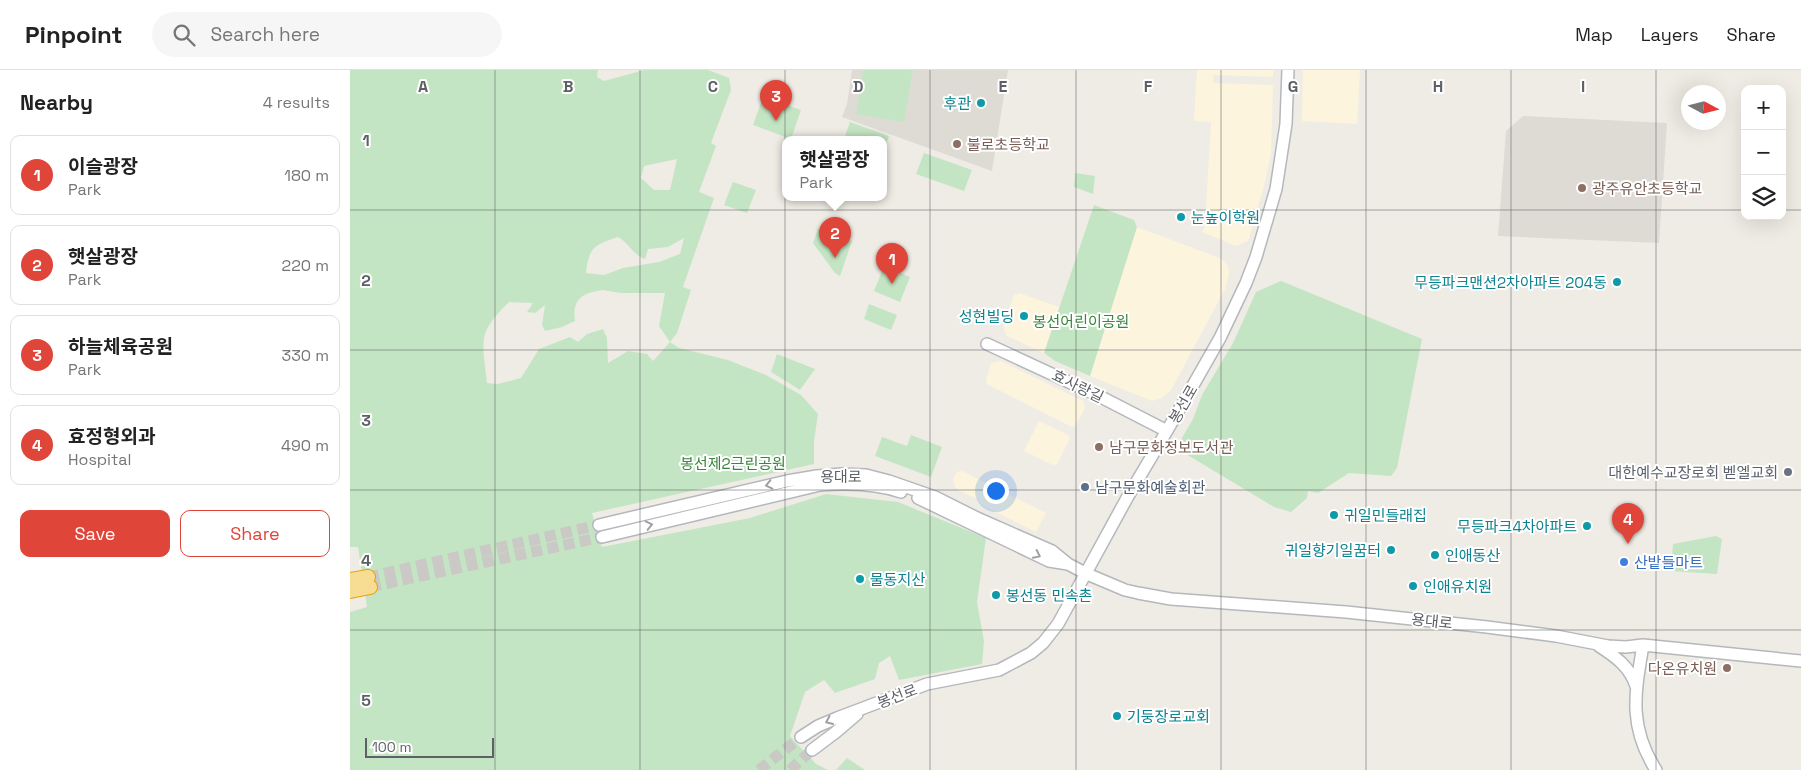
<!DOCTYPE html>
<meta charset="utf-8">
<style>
:root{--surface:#fff;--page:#f6f6f6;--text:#222;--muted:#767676;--line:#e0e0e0;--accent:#e0453a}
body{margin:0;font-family:"Space Grotesk","Noto Sans KR",sans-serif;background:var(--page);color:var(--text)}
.controls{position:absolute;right:15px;top:15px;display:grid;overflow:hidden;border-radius:10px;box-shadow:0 5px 20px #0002}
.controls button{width:45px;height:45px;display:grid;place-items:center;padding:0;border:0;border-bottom:1px solid var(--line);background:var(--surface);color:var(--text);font:25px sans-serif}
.compass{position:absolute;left:1331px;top:15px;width:45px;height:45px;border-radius:50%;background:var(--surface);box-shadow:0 5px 20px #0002;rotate:97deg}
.scale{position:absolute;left:15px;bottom:12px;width:129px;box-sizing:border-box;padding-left:5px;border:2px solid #5d6165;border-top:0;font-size:14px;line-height:18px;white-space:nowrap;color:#5d6165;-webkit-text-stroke:4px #fff;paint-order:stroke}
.you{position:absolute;left:645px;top:420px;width:18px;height:18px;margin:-12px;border:4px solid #fff;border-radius:50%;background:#1a73e8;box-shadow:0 0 0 8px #1a73e833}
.badge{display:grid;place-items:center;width:32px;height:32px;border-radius:50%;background:var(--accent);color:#fff;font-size:16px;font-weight:700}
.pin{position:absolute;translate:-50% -41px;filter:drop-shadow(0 1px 2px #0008)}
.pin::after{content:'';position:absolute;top:26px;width:18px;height:15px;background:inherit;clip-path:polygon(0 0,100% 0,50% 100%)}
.popup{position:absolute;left:432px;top:66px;width:105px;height:65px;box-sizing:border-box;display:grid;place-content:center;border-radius:10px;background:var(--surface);filter:drop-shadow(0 1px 4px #0005);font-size:16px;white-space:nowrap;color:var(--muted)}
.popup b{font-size:19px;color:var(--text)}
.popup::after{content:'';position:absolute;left:50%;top:100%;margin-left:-10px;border:10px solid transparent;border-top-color:var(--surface)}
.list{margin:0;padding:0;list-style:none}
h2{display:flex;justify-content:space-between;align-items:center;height:65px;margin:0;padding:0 20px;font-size:21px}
h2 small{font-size:16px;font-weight:400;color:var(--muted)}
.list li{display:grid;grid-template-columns:32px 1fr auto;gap:15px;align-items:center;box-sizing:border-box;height:80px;margin:0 10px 10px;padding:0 10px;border:1px solid var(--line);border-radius:10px}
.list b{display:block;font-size:19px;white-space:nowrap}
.list p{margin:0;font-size:16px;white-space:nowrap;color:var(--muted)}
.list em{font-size:16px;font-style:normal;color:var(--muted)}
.actions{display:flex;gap:10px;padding:15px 20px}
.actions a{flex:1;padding:11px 0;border:1px solid var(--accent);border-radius:10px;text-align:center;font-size:18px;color:var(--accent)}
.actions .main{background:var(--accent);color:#fff}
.icon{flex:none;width:28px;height:28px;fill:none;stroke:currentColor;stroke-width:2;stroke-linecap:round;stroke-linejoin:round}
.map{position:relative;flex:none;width:1451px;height:700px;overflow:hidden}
header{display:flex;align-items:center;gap:30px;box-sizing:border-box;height:70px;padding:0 25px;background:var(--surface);border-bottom:1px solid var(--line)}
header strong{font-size:24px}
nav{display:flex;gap:28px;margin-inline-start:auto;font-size:18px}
.search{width:350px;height:45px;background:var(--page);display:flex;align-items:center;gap:12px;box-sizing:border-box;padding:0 18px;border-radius:28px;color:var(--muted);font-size:19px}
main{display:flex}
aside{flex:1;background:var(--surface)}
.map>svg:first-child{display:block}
.commercial{fill:#fcf4dd}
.education{fill:#dedbd4}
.green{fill:#c4e5c3;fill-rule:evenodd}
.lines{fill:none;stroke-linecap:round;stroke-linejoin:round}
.secondary-tunnel{stroke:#cac9c5;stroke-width:11;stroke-dasharray:11 5.5;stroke-linecap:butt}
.secondary-casing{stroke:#b4b8bc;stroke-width:14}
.highway-casing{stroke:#e8a00c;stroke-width:16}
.secondary{stroke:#fff;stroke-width:11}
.highway{stroke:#f7dd94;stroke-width:14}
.oneway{stroke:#9ea0a3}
.grid{fill:none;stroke:#5d6165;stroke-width:1;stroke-opacity:0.55}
.culture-dot{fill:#0f9aa8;stroke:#fff;stroke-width:2}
.education-dot{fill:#8d6e63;stroke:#fff;stroke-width:2}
.worship-dot{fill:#6b7280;stroke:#fff;stroke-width:2}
.service-dot{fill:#5c6f8a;stroke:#fff;stroke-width:2}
.shop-dot{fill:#3f7fe0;stroke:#fff;stroke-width:2}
.labels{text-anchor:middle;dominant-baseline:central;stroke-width:4;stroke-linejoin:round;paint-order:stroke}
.culture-label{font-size:15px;fill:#0d838f;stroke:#fff;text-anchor:start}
.education-label{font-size:15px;fill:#785e54;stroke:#fff;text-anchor:start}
.park-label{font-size:15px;fill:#3b863d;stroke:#fff}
.street-label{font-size:15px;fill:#5d6165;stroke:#fff}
.worship-label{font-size:15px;fill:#5b616d;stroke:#fff;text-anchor:end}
.service-label{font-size:15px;fill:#4e5e75;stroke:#fff;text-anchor:start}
.shop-label{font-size:15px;fill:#366cbe;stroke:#fff;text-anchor:start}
.grid-label{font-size:16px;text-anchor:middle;font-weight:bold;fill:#5d6165;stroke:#fff;stroke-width:4;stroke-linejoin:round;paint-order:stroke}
</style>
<header>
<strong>Pinpoint</strong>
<div class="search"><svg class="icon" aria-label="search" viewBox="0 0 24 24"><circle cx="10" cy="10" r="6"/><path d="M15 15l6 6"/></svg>Search here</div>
<nav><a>Map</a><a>Layers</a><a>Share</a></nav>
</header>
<main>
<aside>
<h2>Nearby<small>4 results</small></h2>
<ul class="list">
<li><span class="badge">1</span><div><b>이슬광장</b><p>Park</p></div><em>180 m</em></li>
<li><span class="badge">2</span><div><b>햇살광장</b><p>Park</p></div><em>220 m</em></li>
<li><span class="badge">3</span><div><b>하늘체육공원</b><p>Park</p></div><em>330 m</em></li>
<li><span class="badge">4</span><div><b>효정형외과</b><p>Hospital</p></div><em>490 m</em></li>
</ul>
<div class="actions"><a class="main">Save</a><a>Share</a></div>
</aside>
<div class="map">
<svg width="1451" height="700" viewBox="0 0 1451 700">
<rect width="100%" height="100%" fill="#efece5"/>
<!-- commercial -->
<path class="commercial" d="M847 0H923V7L863 5V13L923 15 921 83 914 116 898 171 886 176 852 162 855 156 861 52 844 51Z
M953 0H1010L1007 54 952 51Z
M787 157 872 189 878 197 879 203 875 219 821 320 812 328 802 331 740 306Z
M669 223 709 237 694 283 657 266 653 256 664 225Z
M651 291 733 331 735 338 725 356 722 357 637 314 636 311 641 293Z
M689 351 718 365 720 369 707 394 703 395 674 381Z
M612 401 696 443 686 462 632 435 627 429 608 420 604 415 603 409 607 402Z"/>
<!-- education -->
<path class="education" d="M502 0H658L642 101 492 47 497 34Z
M1173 46 1317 53 1309 173 1148 166 1156 61Z"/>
<!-- green -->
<path class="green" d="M0 0H248L247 7 254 11 294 0H358L379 8 381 20 361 73 366 76 349 122 364 128 333 217 341 220 327 263 320 272 329 278 378 290 416 305 451 325 468 344 464 371V394L242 443 252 477 400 448 476 424 548 432 636 468 627 532 634 571 632 594 549 610 540 586 529 593 525 609 485 623 474 610 455 622 440 666 466 694 478 700H0V542L17 537 8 477H0ZM327 89 320 120H304L291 108 294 96ZM268 167C279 173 283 185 295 189L298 179 318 177 334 168 330 184 309 192 273 198 254 205 236 203C239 177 244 175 268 167ZM253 220 271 223H315L309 256 320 272 303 291 297 284 278 281 258 293 257 268 253 259 237 264 228 272 220 267 189 279 171 308 148 314 137 313C136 299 131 278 135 264 139 252 150 241 159 232L183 233 177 242 185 243 195 235 192 255 195 261 212 257 225 251C222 228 233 223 253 220Z
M513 0H563L554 52 506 44Z
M413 27 451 40 441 69 403 55Z
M500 52 539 66 534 79V69H494Z
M574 83 622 100 614 121 566 104Z
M725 103 745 106 743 124 724 117Z
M383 112 406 120 397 143 374 135Z
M744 135 784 150 787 157 740 306 705 291 694 283Z
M468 159 502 171 490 206 485 203 463 173Z
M534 196 560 207 550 232 524 221Z
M931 211 1072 269 1047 398 1041 406 999 403 968 423 958 421 957 428 941 442 924 437 826 378 843 349 852 325 883 273 906 222Z
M519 234 547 245 541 260 514 249Z
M427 284 465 299 450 320 421 302Z
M561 365 592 377 581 407 525 386 532 367 557 376Z
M1366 466 1372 469 1367 504 1321 501 1323 474Z
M497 688 515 700H486Z"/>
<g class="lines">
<!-- secondary-tunnel -->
<path class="secondary-tunnel" d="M18 507 249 455
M20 517 252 467
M409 700 451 667
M440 700 462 680"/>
<!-- secondary casing -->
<g class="secondary-casing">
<path id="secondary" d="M637 274 749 326 817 361
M568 428 699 491 718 494
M249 455 437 411 467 406 491 404 516 405 539 411 585 427 627 448 702 481 718 494 737 504 775 520 788 523 821 529 996 542 1137 557 1206 566 1258 576 1276 577 1293 575 1451 591
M252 467 470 415C497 413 525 413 551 422
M1293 575C1285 623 1278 656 1306 700
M1249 576C1266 587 1280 597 1286 616
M451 667 468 656 487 648 577 614 649 600 681 583 693 573 708 554 777 428 825 347 870 268 896 213 906 187 926 119 936 54 938 0
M462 680 486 662 507 644"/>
</g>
<!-- highway casing -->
<g class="highway-casing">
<path id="highway" d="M0 510 18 507
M0 521 20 517"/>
</g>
<!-- secondary -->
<use href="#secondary" class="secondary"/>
<!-- highway -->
<use href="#highway" class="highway"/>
</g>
<!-- one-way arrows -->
<defs><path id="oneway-chevron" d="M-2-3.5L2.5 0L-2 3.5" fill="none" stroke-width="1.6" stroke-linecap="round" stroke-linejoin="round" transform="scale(1.25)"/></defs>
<g class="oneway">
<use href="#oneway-chevron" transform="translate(419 415) rotate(167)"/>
<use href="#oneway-chevron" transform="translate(299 455) rotate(-13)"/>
<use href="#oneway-chevron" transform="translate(687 485) rotate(26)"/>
<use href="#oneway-chevron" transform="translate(479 651) rotate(156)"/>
</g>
<!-- grid -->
<path class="grid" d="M145 0V700M290 0V700M435 0V700M580 0V700M726 0V700M871 0V700M1016 0V700M1161 0V700M1306 0V700M0 140H1395M1432 140H1451M0 280H1451M0 420H1451M0 560H1451"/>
<!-- markers -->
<g class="culture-dot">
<circle cx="631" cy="33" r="5"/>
<circle cx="831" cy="147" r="5"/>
<circle cx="1267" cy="212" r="5"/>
<circle cx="674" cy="246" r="5"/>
<circle cx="984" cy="445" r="5"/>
<circle cx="1237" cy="456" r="5"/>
<circle cx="1041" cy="480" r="5"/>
<circle cx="1085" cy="485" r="5"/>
<circle cx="510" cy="509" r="5"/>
<circle cx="1063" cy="516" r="5"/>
<circle cx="646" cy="525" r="5"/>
<circle cx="767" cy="646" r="5"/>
</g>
<g class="education-dot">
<circle cx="607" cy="74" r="5"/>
<circle cx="1232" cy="118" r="5"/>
<circle cx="749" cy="377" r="5"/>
<circle cx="1377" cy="598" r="5"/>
</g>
<circle class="worship-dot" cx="1438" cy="402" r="5"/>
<circle class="service-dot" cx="735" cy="417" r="5"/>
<circle class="shop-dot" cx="1274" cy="492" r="5"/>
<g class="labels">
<!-- culture labels -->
<g class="culture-label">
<text x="621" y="33" text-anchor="end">후관</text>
<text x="841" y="147">눈높이학원</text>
<text x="1257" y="212" text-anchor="end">무등파크맨션2차아파트 204동</text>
<text x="664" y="246" text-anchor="end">성현빌딩</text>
<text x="994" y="445">귀일민들래집</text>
<text x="1227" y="456" text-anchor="end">무등파크4차아파트</text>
<text x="1031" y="480" text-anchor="end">귀일향기일꿈터</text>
<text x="1095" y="485">인애동산</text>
<text x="520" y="509">물동지산</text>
<text x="1073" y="516">인애유치원</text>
<text x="656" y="525">봉선동 민속촌</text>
<text x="777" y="646">기둥장로교회</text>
</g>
<!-- education labels -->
<g class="education-label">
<text x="617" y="74">불로초등학교</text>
<text x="1242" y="118">광주유안초등학교</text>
<text x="759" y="377">남구문화정보도서관</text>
<text x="1367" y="598" text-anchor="end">다온유치원</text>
</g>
<!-- park labels -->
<g class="park-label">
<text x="731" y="251">봉선어린이공원</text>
<text x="383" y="393">봉선제2근린공원</text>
</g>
<!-- street labels -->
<g class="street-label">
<text transform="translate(728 316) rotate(26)">효사랑길</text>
<text transform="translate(833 334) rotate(-60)">봉선로</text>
<text x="491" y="406">용대로</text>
<text transform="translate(1082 551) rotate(6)">용대로</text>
<text transform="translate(547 626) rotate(-21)">봉선로</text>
</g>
<!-- worship labels -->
<g class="worship-label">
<text x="1428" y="402">대한예수교장로회 벧엘교회</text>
</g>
<!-- service labels -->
<g class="service-label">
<text x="745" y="417">남구문화예술회관</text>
</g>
<!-- shop labels -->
<g class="shop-label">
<text x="1284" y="492">산밭들마트</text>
</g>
</g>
<g class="grid-label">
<text x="73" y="22">A</text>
<text x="218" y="22">B</text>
<text x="363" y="22">C</text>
<text x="508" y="22">D</text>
<text x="653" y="22">E</text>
<text x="798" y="22">F</text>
<text x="943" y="22">G</text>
<text x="1088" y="22">H</text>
<text x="1233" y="22">I</text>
<text x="16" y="76">1</text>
<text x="16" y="216">2</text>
<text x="16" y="356">3</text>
<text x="16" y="496">4</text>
<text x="16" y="636">5</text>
</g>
</svg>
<div class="controls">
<button>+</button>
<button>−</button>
<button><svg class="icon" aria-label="layers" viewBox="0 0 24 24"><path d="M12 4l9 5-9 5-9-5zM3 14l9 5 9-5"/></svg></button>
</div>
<svg class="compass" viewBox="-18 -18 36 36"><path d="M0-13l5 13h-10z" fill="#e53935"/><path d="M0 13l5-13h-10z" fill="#767676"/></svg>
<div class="scale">100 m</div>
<div class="you"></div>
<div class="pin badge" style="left:542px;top:214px">1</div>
<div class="pin badge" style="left:485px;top:188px">2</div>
<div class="popup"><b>햇살광장</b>Park</div>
<div class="pin badge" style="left:426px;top:51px">3</div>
<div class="pin badge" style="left:1278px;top:474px">4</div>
</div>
</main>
